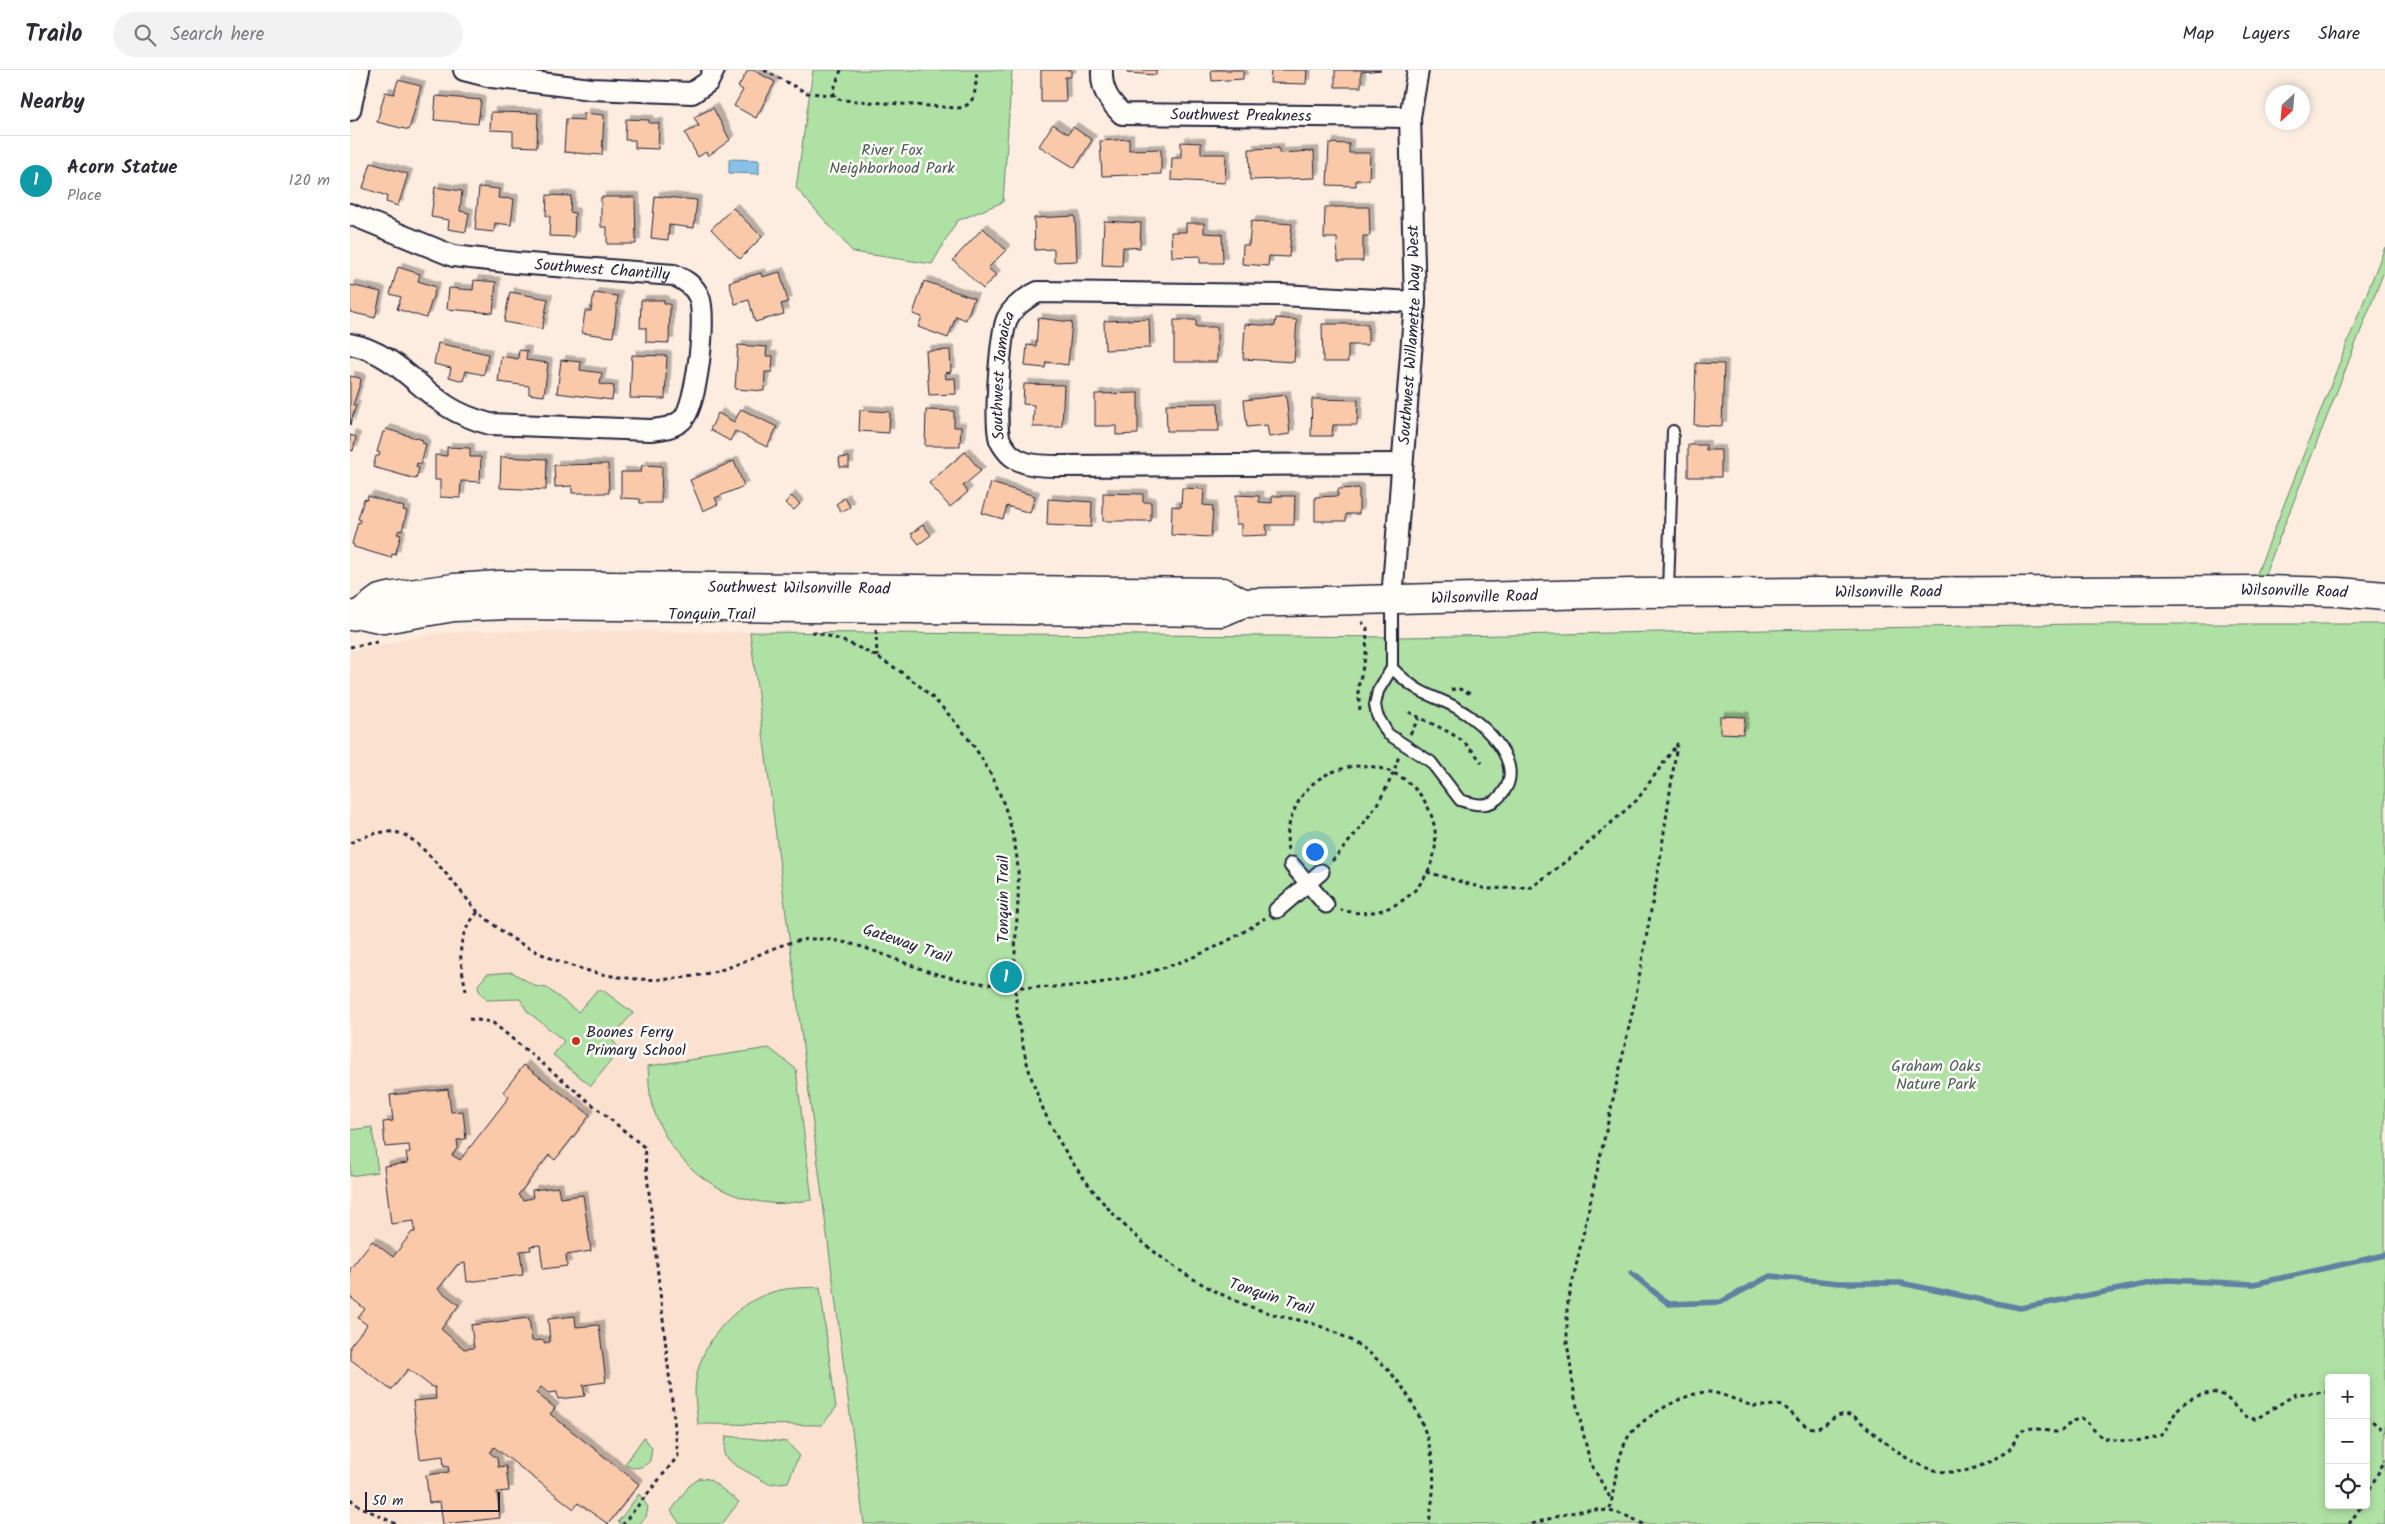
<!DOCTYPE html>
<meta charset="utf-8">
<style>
:root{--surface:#fff;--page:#f2f2f3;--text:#2b2b33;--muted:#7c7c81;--line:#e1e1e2;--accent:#db2777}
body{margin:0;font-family:Kalam,sans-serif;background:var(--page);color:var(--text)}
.controls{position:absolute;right:15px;bottom:15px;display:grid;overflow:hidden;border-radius:5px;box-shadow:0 2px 8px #0003}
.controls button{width:45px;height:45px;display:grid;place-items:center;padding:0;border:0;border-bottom:1px solid var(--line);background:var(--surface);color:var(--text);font:25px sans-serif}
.compass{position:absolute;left:1915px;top:15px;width:45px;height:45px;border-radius:50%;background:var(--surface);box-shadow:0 2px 8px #0003;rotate:206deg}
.scale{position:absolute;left:15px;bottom:12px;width:135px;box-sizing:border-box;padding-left:5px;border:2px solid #22223b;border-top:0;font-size:14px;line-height:18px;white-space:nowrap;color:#22223b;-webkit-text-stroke:4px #fdfcf7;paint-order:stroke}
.you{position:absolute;left:964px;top:781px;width:18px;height:18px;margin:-12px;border:4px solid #fff;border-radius:50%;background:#1a73e8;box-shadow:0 0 0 8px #1a73e833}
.badge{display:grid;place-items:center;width:32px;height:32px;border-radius:50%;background:var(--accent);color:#fff;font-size:16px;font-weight:700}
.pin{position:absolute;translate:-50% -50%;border:2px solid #fff;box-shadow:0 1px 5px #0006}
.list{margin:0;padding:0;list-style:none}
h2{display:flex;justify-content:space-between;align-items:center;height:65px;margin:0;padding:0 20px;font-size:21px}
h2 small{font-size:16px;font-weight:400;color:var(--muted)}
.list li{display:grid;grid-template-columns:32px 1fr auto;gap:15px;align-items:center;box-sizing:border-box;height:90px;padding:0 20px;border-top:1px solid var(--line)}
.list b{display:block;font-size:19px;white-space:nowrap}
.list p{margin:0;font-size:16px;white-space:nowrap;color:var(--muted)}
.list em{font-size:16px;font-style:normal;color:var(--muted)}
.icon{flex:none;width:28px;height:28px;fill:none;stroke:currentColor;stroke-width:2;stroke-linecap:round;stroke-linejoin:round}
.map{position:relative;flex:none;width:2035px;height:1454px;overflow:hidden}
header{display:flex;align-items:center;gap:30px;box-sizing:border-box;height:70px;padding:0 25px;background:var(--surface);border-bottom:1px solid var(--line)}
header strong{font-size:24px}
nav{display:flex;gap:28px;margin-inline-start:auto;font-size:18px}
.search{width:350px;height:45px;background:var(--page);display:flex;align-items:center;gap:12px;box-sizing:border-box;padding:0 18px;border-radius:28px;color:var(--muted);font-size:19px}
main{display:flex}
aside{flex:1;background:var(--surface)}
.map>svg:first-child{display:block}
.built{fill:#fbe2d0}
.green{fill:#aee1a3;stroke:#68826f;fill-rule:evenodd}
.water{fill:#89c1e7;stroke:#6081a2}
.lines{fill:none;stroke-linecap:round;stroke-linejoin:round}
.stream{stroke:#6081a2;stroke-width:5.5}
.building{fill:#f9c9a9;stroke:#22223b;filter:url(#shadow)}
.service-casing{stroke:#22223b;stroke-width:14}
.pedestrian-casing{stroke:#22223b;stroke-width:19}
.minor-casing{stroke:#22223b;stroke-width:24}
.secondary-casing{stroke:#22223b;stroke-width:31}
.path{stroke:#22223b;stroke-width:3;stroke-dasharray:4 4;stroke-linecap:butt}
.service{stroke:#fdfcf7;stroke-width:10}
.pedestrian{stroke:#fdfcf7;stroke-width:15}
.minor{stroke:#fdfcf7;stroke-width:20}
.secondary{stroke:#fdfcf7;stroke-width:28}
.poi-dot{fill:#c8321e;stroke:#fdfcf7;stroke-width:2}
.labels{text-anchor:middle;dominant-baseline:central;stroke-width:5;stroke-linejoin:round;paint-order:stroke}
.street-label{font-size:16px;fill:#22223b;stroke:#fdfcf7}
.park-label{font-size:16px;fill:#4c5b5a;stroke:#fdfcf7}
.poi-label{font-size:16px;fill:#22223b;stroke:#fdfcf7;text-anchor:start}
</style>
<header>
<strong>Trailo</strong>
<div class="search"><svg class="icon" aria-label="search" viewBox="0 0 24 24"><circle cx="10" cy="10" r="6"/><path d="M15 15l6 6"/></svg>Search here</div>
<nav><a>Map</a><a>Layers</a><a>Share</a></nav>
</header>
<main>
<aside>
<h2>Nearby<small></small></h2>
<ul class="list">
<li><span class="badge" style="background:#0f9aa8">1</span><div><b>Acorn Statue</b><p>Place</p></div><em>120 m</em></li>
</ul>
</aside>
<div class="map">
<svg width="2035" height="1454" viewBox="0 0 2035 1454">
<defs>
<filter id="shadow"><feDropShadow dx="4.5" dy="-4.5" stdDeviation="0" flood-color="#0004"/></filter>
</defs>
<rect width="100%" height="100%" fill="#fcede0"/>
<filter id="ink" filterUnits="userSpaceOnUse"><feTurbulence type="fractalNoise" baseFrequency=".02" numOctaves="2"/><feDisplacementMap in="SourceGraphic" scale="10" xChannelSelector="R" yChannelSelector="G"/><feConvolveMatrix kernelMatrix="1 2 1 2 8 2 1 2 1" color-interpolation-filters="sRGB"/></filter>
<g filter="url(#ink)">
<!-- built -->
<path class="built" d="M122 561 400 562 514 1454H0V581L83 564Z"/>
<!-- green -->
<path class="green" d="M463 0H662L653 132 607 151 582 194 503 182 446 118Z
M2035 177V199L1914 507 1906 506Z
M1728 554H2035V1454H514L400 562 1053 567ZM1979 1308H2016V1435H1979Z
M162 902 185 916 197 918 228 942 247 920 254 921 283 943 261 968 267 976V983L241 1016 203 985 214 971 177 941 170 929 137 930 129 921 128 915 137 904Z
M419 978 446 999 462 1130C449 1131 433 1135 420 1133 365 1128 320 1091 303 1038 299 1026 299 1010 298 996Z
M22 1057 28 1102 0 1106V1060Z
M470 1217 486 1338 472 1355 348 1354C347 1343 345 1331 345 1320 346 1273 390 1225 436 1219 447 1217 459 1218 470 1217Z
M376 1366 437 1372 449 1385 438 1412 419 1414 385 1395 374 1385Z
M294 1367 302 1378 300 1391C293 1398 283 1401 275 1394Z
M350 1408 359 1409 389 1432 372 1454H330L321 1441 339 1416Z
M289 1424 298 1437 296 1447 289 1454H272L268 1452Z"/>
<!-- water -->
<path class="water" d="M379 89 409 90V104L379 103Z"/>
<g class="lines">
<!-- stream -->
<path class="stream" d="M1281 1203 1319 1234 1371 1232 1420 1206 1489 1213H1551L1670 1238 1817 1210 1904 1214 2035 1185"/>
</g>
<!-- building -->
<path class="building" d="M398 0H403L425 12 406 48 384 36 393 20 388 17Z
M691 0H721V7H715L716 32H691Z
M777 0H806V5L777 3Z
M861 0H893V9L862 11Z
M921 0H957L956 14 920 13Z
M985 0H1031L1011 2V17H985Z
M48 10 71 16 59 60 27 52 35 22 44 24Z
M86 26 131 30 128 54 84 50Z
M363 38 380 70 358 86 356 82 348 87 335 63 349 56 344 47Z
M141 42 188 43 187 77 163 76V61L140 60Z
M234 43 254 45 252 85 214 82 216 49 234 50Z
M276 49 299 50V53H309L308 79 285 78V70H275Z
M703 54 718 64 723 57 742 70 725 98 689 76Z
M779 69V80L811 79V104L752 106 750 71Z
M831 72 851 73V84H876L875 113 821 110 822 88H831Z
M979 73 999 74V83H1020L1019 110H1006V116L977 115Z
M929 78V83L964 81 965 108 900 110 899 79Z
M21 93 58 104 48 136 36 132 37 126 13 118Z
M85 117 112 121 110 141 119 143 116 162 98 159 99 150 81 147Z
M129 117 149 119 148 128 164 129 161 155 145 153 144 162 125 160Z
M197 125 221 126 220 142 225 143 224 167 199 166 200 146H196Z
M305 126 347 130 344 158 319 155 318 170 301 168Z
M251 127H285L286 174H257V157H251Z
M975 137H1019L1020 166H1013V191H988L987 168H974Z
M383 138 412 167 390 189 361 159Z
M725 146 727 191 704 192V179L685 180 684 148Z
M754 151 791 153 790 178 773 177 772 196 752 195Z
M901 151 942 154 939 187 919 186 918 196 892 194 893 175H899Z
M836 153H854V163L872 164 873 193H850V186L822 187 821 162H836Z
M633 158 656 180 638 198 646 205 633 219 603 190Z
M48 197 70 204 68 211 86 217 76 248 47 239 51 227 40 224Z
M430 202 438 232 431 234 434 244 405 252 399 230 385 234 379 212 411 203 412 207Z
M124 210 146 212 143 243 97 239 99 218 123 220Z
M574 211 624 228 616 250 606 246 598 268 568 257 572 247 563 244Z
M0 215 31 222 25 248 0 242Z
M160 222 198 229 192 259 154 252Z
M244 223 268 226 263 267 232 263 235 241H241Z
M291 230H314V234H320L319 273 296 272V258H290Z
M688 248 722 252 718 295 696 292 695 298 675 296 677 275 686 276Z
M926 248 947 250 944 292 893 289 895 254 925 256Z
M799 249 800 278 755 280 754 251Z
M824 250H846V257H867V292H824Z
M972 254H1018V275H998V292H973Z
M88 273 138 284 134 305 116 301 113 311 99 307 101 298 84 294Z
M388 275 417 277 416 286H423L422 302H415L414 321 385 319Z
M169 280 177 281 176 290 198 293 194 326 179 324V316L148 312 151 286 168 289Z
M600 280 601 302 595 303 596 309 605 308 606 324 579 325 576 281Z
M282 285 317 286 315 329 280 328Z
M211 290 231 292 230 300 252 303 250 314 264 316 262 330 207 323Z
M1346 293 1374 294 1372 356 1344 355Z
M0 306 10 308 11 311 3 335H6L0 355Z
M674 314 714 315 712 357H683L684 335 673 334Z
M788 323V364L766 365V356H745V324Z
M936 325 940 364 919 367 917 355 897 357 894 330Z
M962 329 1008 330 1007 355H983L982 366H961Z
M868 333 869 361H817L816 334Z
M391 339 427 357 417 377 385 361 380 371 360 360 368 343 384 352Z
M510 340 540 342 539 363 509 361Z
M576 340 604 341V357H611L610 376H575Z
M36 359 73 370 72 373 76 374 71 394 67 393 66 397 69 398 66 409 23 397 26 386H29L30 383 27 382 33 362H35Z
M0 365 6 367 3 381 0 380Z
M1338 375H1356V380H1371V407H1338Z
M97 377 120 378V387H131L130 412 111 411 110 428 90 427V410H85V385L97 386Z
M615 382 631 401 613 416 618 422 600 437 579 413Z
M151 387 197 389 196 420 150 418Z
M499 387V397H490L489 388Z
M384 391 394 416 365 428 368 434 353 441 340 410Z
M258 394 259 423H222V416L205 417 204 395Z
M292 395 312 396 311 433H290V429L271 428V402H291Z
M641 413 685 426 680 443 657 436 653 449 632 443Z
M832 418 854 419 853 435 863 436 861 467 821 465 822 436 831 437Z
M1009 418V444H996V451H965V427L988 426V419Z
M753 423 793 424V432H801V451H753Z
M886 425 909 426V432L922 433V426H945L944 455H916L917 465 891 466V454H886Z
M18 426 54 437 53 440 57 441 52 461 49 460 47 464 51 465 45 485 42 484 41 488 4 477V475L2 474 8 452 10 453 11 450 8 449 14 429 17 430Z
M441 426 450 434 444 440 435 433Z
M495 428 500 437 491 442 486 434Z
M698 429 742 432 741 457 697 455Z
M573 455 581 465 569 474 561 464Z
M1370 646 1395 647 1393 664 1370 663Z
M174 995 240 1045 205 1090 199 1085 168 1125 173 1130 183 1128 182 1120 208 1117 210 1128 233 1125 241 1181 216 1185 217 1196 193 1199 190 1175 180 1176 181 1180 170 1181 173 1205 117 1212 115 1193 107 1195 88 1219 109 1235 91 1259 114 1279 124 1278 121 1255 179 1248 182 1271 194 1270V1273L200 1272 198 1249 225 1246 226 1257 249 1255 256 1312 233 1315 235 1326 208 1329 207 1322 198 1323 191 1317 186 1323 205 1338 200 1344 289 1414 258 1454 228 1433 224 1439 144 1377 140 1383 147 1388 148 1397 156 1396 159 1421 147 1422 150 1448 93 1454 90 1432 79 1433 76 1405 99 1402 98 1396 94 1397 93 1386 70 1389 63 1331 86 1329 85 1317H82L58 1299 41 1320 0 1289V1276L17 1255 8 1248 15 1239 0 1227V1199L22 1171 43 1187 62 1162H65L64 1151 41 1154 34 1096 58 1093 56 1083 60 1082 59 1075 35 1077 33 1052 43 1051 40 1025 98 1019 101 1042 113 1041 116 1069 107 1070 108 1077 102 1085 110 1090 159 1027 153 1022Z"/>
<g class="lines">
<!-- service casing -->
<g class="service-casing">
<path id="service" d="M1318 522 1323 361
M1042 530V598L1028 621 1025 635 1027 645 1038 664 1081 692 1110 730C1122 734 1136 738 1147 729 1183 698 1134 653 1107 638 1095 631 1081 627 1069 620 1059 614 1050 606 1042 598"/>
</g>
<!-- pedestrian casing -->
<g class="pedestrian-casing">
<path id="pedestrian" d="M942 795 976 835
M927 840 971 802"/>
</g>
<!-- minor casing -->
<g class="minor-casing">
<g id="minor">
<path d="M114 0 142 7 241 19 342 23 358 12 364 0"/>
<path id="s1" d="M752 0C751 20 759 31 772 44L1060 47"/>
<path d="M0 40 9 0"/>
<path id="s2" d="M0 144 103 186 166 193 324 205C334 210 344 215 349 227 357 245 347 337 332 350 323 358 311 359 300 360L140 354C125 350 111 345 97 336 64 314 42 282 0 274"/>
<path id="s3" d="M1051 394 709 396C693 396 675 396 662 386 658 383 652 375 650 370 644 354 650 266 657 249 663 236 676 228 688 222L931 225 1065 232"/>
<path id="s4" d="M1042 529 1065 232 1060 47 1068 0"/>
</g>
</g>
<!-- secondary casing -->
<g class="secondary-casing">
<g id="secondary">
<path id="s5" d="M10 544 30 529 44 526 104 518 150 515 873 522 893 533"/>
<path id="s6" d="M0 546 10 544 34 549 104 537 160 535 872 542 893 533 1281 523 1915 520 1989 522 2035 526"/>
</g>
</g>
<!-- path -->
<path class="path" d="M414 0 457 23 483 25
M491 0 483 22 486 28 492 30 608 38C628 36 625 15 627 0
M526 560 527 587
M462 562C505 570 555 600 586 631 627 673 654 717 665 776 672 811 666 848 665 884 662 950 678 1021 714 1079 751 1139 801 1188 865 1221 884 1231 905 1239 926 1245 941 1249 958 1251 972 1257 1031 1278 1071 1328 1082 1388 1086 1410 1082 1432 1079 1454
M0 577 27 572
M1101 620 1107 618 1121 624
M1010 640 1008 618 1016 584 1017 558 1012 552
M1059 642C1089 659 1111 662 1132 693
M1060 664 1069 648
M0 773C15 766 32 759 49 763 70 767 111 823 128 842
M938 780C935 761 941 745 950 729 958 716 970 706 985 701 1060 674 1119 763 1064 821 1044 841 1017 847 991 840
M982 791C1009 761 1039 725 1049 685
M1077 802 1136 819 1182 817 1227 783 1287 730 1327 674 1310 790 1285 930 1217 1237V1272L1225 1328 1240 1392 1262 1431
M116 921C110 888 104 869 128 842 141 852 154 864 168 872 232 908 305 921 377 898 406 888 435 868 467 869 514 870 554 897 599 907 706 932 824 911 915 848
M119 949 142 952 294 1077 328 1386 273 1454
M2016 1346 2035 1362
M2016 1426 2035 1390
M0 1429 9 1436 46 1454
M1260 1439C1265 1416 1266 1391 1277 1369 1287 1350 1335 1322 1357 1322 1370 1322 1387 1331 1400 1335 1411 1339 1423 1332 1434 1337 1442 1342 1448 1352 1457 1356 1477 1366 1481 1336 1505 1347 1549 1384 1586 1424 1646 1388 1650 1385 1656 1383 1659 1380 1664 1374 1668 1361 1676 1359 1686 1356 1699 1363 1710 1362L1723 1351 1731 1348C1740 1353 1746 1365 1755 1368 1767 1372 1801 1372 1812 1365 1817 1361 1819 1354 1822 1349 1830 1332 1843 1325 1862 1323 1880 1320 1887 1349 1906 1349L1946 1324 1979 1322
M1182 1454C1226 1441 1250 1430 1293 1454
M1999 1454 2012 1435"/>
<!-- service -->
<use href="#service" class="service"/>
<!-- pedestrian -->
<use href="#pedestrian" class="pedestrian"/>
<!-- minor -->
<use href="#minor" class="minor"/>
<!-- secondary -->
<use href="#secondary" class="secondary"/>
</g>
</g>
<!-- markers -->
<circle class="poi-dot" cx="226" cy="971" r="5"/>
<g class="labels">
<!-- street labels -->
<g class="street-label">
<text stroke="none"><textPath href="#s1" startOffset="169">Southwest Preakness</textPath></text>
<text stroke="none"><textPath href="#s2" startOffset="261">Southwest Chantilly</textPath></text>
<text stroke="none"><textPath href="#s4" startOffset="265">Southwest Willamette Way West</textPath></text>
<text stroke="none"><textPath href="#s3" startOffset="476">Southwest Jamaica</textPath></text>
<text stroke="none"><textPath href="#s5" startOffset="445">Southwest Wilsonville Road</textPath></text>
<text stroke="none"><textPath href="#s6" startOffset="1948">Wilsonville Road</textPath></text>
<text stroke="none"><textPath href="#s6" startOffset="1542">Wilsonville Road</textPath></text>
<text stroke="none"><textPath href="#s6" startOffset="1138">Wilsonville Road</textPath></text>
<text x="362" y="544">Tonquin Trail</text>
<text transform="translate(653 829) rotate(-90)">Tonquin Trail</text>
<text transform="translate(557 874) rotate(19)">Gateway Trail</text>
<text transform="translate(921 1227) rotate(18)">Tonquin Trail</text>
</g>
<!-- park labels -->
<g class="park-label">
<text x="542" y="80">River Fox<tspan x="542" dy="18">Neighborhood Park</tspan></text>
<text x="1586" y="996">Graham Oaks<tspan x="1586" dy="18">Nature Park</tspan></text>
</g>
<!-- poi labels -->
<g class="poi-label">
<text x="236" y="962">Boones Ferry<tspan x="236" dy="18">Primary School</tspan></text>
</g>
</g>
</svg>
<div class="controls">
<button>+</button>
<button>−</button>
<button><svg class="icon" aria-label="locate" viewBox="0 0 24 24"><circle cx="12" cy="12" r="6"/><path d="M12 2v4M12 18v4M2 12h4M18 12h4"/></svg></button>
</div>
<svg class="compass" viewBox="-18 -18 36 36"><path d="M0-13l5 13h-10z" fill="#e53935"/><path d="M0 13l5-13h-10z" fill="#7c7c81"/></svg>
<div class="scale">50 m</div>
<div class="you"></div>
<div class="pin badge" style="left:656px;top:907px;background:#0f9aa8">1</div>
</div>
</main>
